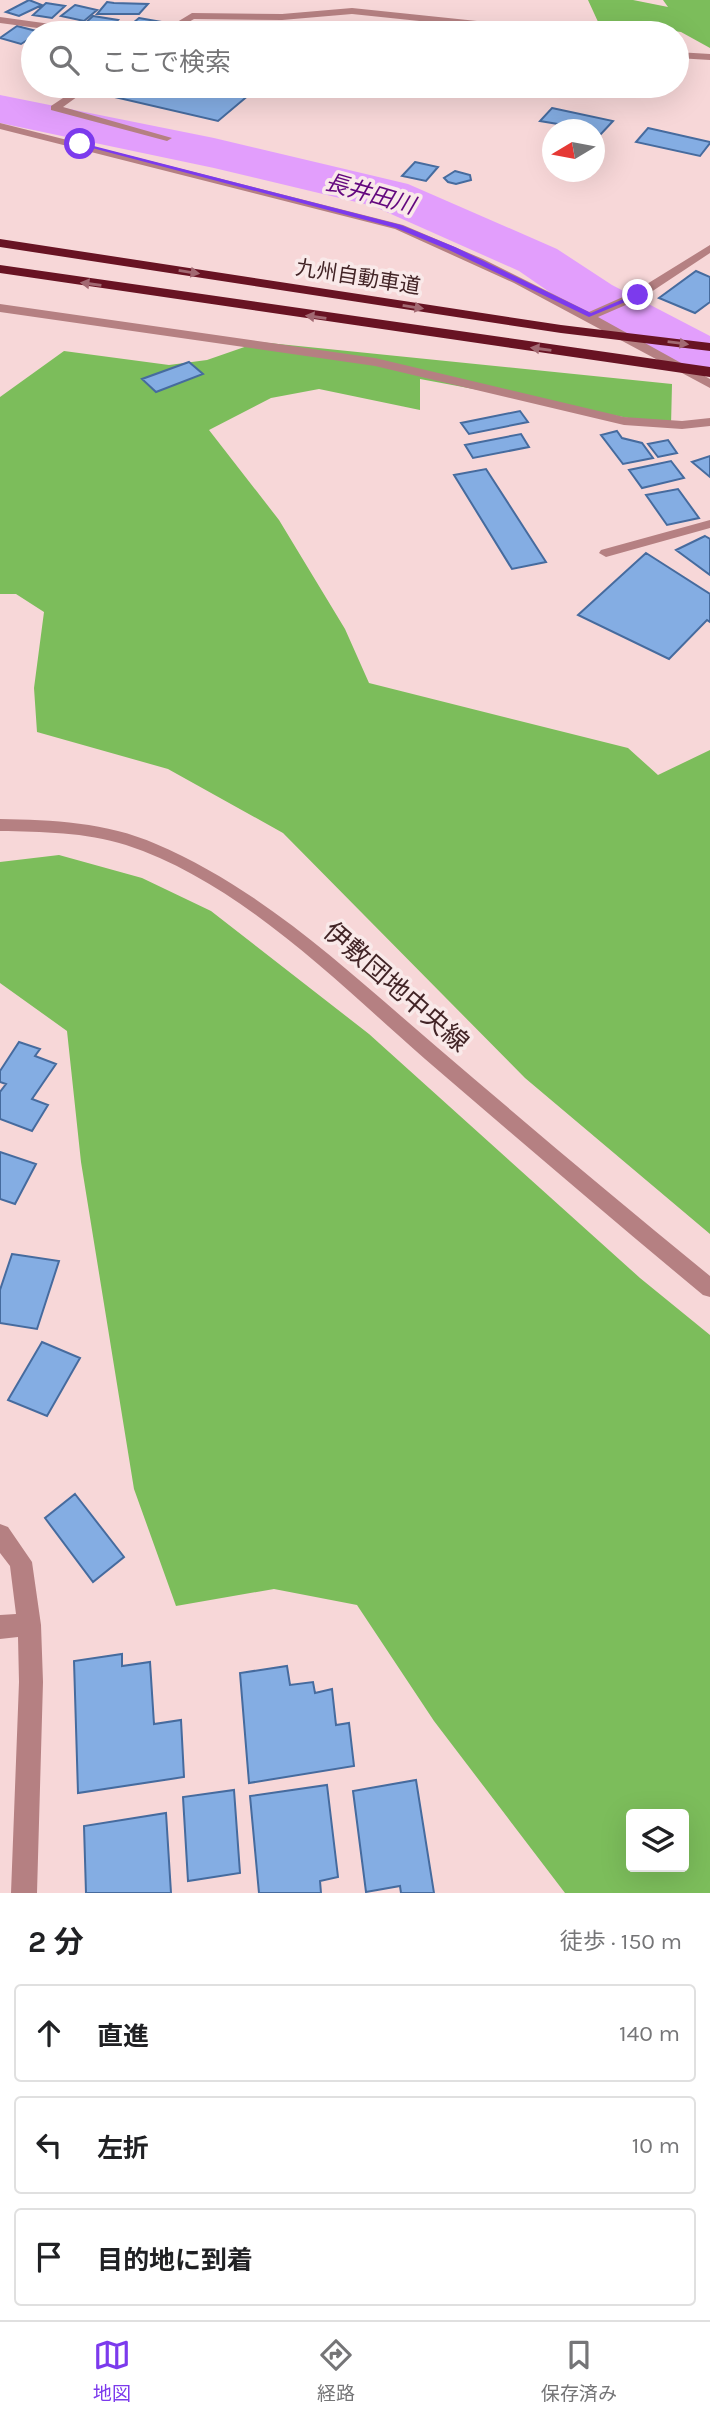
<!DOCTYPE html>
<html lang="ja">
<meta charset="utf-8">
<style>
:root{--surface:#fff;--page:#f2f2f2;--text:#202124;--muted:#757577;--line:#e0e0e0;--accent:#7c3aed}
body{margin:0;font-family:Karla,"Noto Sans JP",sans-serif;background:var(--page);color:var(--text)}
.controls{position:absolute;right:21px;bottom:21px;display:grid;overflow:hidden;border-radius:7px;box-shadow:0 7px 28px #0002}
.controls button{width:63px;height:63px;display:grid;place-items:center;padding:0;border:0;border-bottom:2px solid var(--line);background:var(--surface);color:var(--text);font:35px sans-serif}
.compass{position:absolute;left:542px;top:119px;width:63px;height:63px;border-radius:50%;background:var(--surface);box-shadow:0 7px 28px #0002;rotate:260deg}
.stop{position:absolute;width:21px;height:21px;margin:-16px;border:5px solid #7c3aed;border-radius:50%;background:#fff}
.stop.end{background:#7c3aed;border-color:#fff;box-shadow:0 2px 7px #0008}
.list{margin:0;padding:0;list-style:none}
h2{display:flex;justify-content:space-between;align-items:center;height:91px;margin:0;padding:0 28px;font-size:30px}
h2 small{font-size:23px;font-weight:400;color:var(--muted)}
.list li{display:grid;grid-template-columns:46px 1fr auto;gap:21px;align-items:center;box-sizing:border-box;height:98px;margin:0 14px 14px;padding:0 14px;border:2px solid var(--line);border-radius:7px}
.list b{display:block;font-size:26px;white-space:nowrap}
.list em{font-size:23px;font-style:normal;color:var(--muted)}
.icon{flex:none;width:38px;height:38px;fill:none;stroke:currentColor;stroke-width:2;stroke-linecap:round;stroke-linejoin:round}
.map{position:relative;flex:none;width:710px;height:1893px;overflow:hidden}
.search{position:absolute;background:var(--surface);box-shadow:0 7px 28px #0002;left:21px;right:21px;top:21px;height:77px;display:flex;align-items:center;gap:18px;box-sizing:border-box;padding:0 24px;border-radius:38px;color:var(--muted);font-size:26px}
.sheet{height:427px;background:var(--surface)}
nav{display:flex;justify-content:space-around;align-items:center;box-sizing:border-box;height:98px;border-top:2px solid var(--line);background:var(--surface);font-size:19px;color:var(--muted)}
nav a{display:grid;justify-items:center;gap:4px}
nav .on{color:var(--accent)}
.map>svg:first-child{display:block}
.forest{fill:#7cbd5b;fill-rule:evenodd}
.lines{fill:none;stroke-linecap:round;stroke-linejoin:round}
.river{fill:#e29efc;fill-rule:evenodd}
.building{fill:#84ade3;stroke:#466b9e;stroke-width:2}
.minor{fill:#b58082;fill-rule:evenodd}
.highway{fill:#681323;fill-rule:evenodd}
.oneway{fill:#a26972}
.route{fill:#7c3aed}
.labels{text-anchor:middle;dominant-baseline:central;stroke-width:7;stroke-linejoin:round;paint-order:stroke}
.far-street-label{font-size:21px;fill:#422426;stroke:#f9e9e9}
.far-water-label{font-size:23px;font-style:italic;fill:#63077e;stroke:#f9e9e9}
.street-label{font-size:26px;fill:#422426;stroke:#f9e9e9}
</style>
<div class="map">
<svg width="710" height="1893" viewBox="0 0 710 1893">
<rect width="100%" height="100%" fill="#f7d7d8"/>
<!-- forest -->
<path class="forest" d="M588 0H633L668 7 663 0H710V48L681 32 640 26 599 24Z
M259 342 672 384 671 426 420 379V410L319 389 271 398 209 430 279 520 345 629 369 683 628 748 658 775 710 750V1234L525 1078 283 833 168 769 37 732 34 688 44 612 16 594H0V397L64 351 169 365 207 360Z
M59 855 142 878 211 911 369 1034 640 1278 710 1335V1893H565L434 1721 357 1605 274 1589 176 1606 134 1489 81 1162 67 1031 0 983V862ZM684 1814V1867H631V1814Z"/>
<g class="lines">
<!-- river -->
<path class="river" d="M0 95 214 138 408 184 557 249 612 285 710 336V375L690 370 574 309 519 271 373 206 214 168 0 123Z"/>
</g>
<!-- building -->
<path class="building" d="M29 0 42 5 19 16 6 12Z
M107 2 114 3 148 4 139 14H97Z
M46 3 65 6 52 18 33 15Z
M75 5 97 10 84 21 61 16Z
M93 16 118 20 107 31 81 27Z
M139 18 167 23 145 33H121Z
M17 26 40 32 21 44 0 38Z
M101 86H243L256 89 218 121 93 92Z
M552 108 613 121 601 134 594 133V130L540 121Z
M648 128 710 142V143L700 156 636 142Z
M415 162 438 167 426 181 402 176Z
M455 171 470 175 471 180 456 184 448 182 444 178Z
M696 271 710 277V302L695 313 659 298Z
M189 362 203 374 156 392 142 379Z
M520 411 528 422 469 434 461 423Z
M617 431 622 438 642 443 653 458 623 464 601 435Z
M521 434 529 447 473 458 465 445Z
M668 440 677 453 658 457 648 444Z
M710 456V477L692 462Z
M671 461 684 478 642 488 629 470Z
M486 469 546 562 512 569 454 475Z
M678 489 699 518 667 525 646 495Z
M705 536 710 539V575L676 550Z
M646 553 710 594V622L707 620 669 659 578 615Z
M19 1042 40 1049 35 1056 56 1064 32 1099 48 1105 32 1131 0 1119V1092L6 1084 0 1082V1071Z
M0 1152 36 1164 15 1204 0 1199Z
M12 1254 59 1261 37 1329 0 1323V1290Z
M42 1342 80 1358 47 1416 8 1400Z
M75 1494 124 1557 93 1582 45 1518Z
M122 1654V1666L150 1662 154 1724 181 1720 184 1777 78 1793 74 1661Z
M287 1666 290 1685 313 1682 315 1693 332 1689 336 1725 349 1723 354 1766 249 1783 240 1673Z
M416 1780 434 1893H401L400 1886 366 1892 353 1791Z
M327 1785 338 1877 320 1881 321 1893H259L250 1796Z
M234 1790 240 1873 188 1881 183 1797Z
M166 1813 171 1893H86L84 1826Z"/>
<g class="lines">
<!-- minor -->
<path class="minor" d="M352 8 477 21H588L627 33H612L588 27H477L352 14 282 20 194 19 170 33H159L192 13 282 14Z
M0 17 94 30 99 33H75L0 23Z
M677 52 710 54V60L677 58Z
M81 86H92L63 107 172 138 167 141 51 110V106Z
M0 123 403 225 483 259 589 312 634 292 710 245V253L642 298 598 317 710 379V388L514 283 395 229 0 129Z
M0 304 375 358 624 417 682 421 710 418V426L682 429 624 425 375 366 0 312Z
M710 520V528L606 557 599 553 601 550Z
M0 819C53 820 106 822 156 844 264 890 350 973 438 1048 528 1125 618 1201 710 1276V1297L703 1295C609 1217 517 1138 425 1059 337 982 239 882 126 845 85 832 42 832 0 831Z
M0 1524 8 1527 32 1562 41 1625 43 1682 37 1893H11L19 1682 18 1637 0 1639V1615L16 1614 10 1566 0 1553Z"/>
<!-- highway -->
<path class="highway" d="M0 239 561 325 710 343V351L561 333 0 247Z
M0 265 710 367V377L0 273Z"/>
</g>
<!-- one-way arrows -->
<defs><path id="oneway-solid" d="M-6-.8H1V-3.2L6.5 0L1 3.2V.8H-6Z" transform="scale(1.75)"/></defs>
<g class="oneway">
<use href="#oneway-solid" transform="translate(189 272) rotate(9)"/>
<use href="#oneway-solid" transform="translate(91 284) rotate(-172)"/>
<use href="#oneway-solid" transform="translate(413 307) rotate(9)"/>
<use href="#oneway-solid" transform="translate(316 317) rotate(-172)"/>
<use href="#oneway-solid" transform="translate(678 343) rotate(7)"/>
<use href="#oneway-solid" transform="translate(541 349) rotate(-172)"/>
</g>
<!-- route -->
<path class="route" d="M82 143 401 225 455 247 591 313 635 294 642 295 589 317 449 250 396 228 77 144Z"/>
<g class="labels">
<!-- far-street labels -->
<g class="far-street-label">
<text transform="translate(358 277) rotate(9)">九州自動車道</text>
</g>
<!-- far-water labels -->
<g class="far-water-label">
<text transform="translate(370 194) rotate(16)">長井田川</text>
</g>
<!-- street labels -->
<g class="street-label">
<text transform="translate(396 987) rotate(41)">伊敷団地中央線</text>
</g>
</g>
</svg>
<div class="controls">
<button><svg class="icon" aria-label="layers" viewBox="0 0 24 24"><path d="M12 4l9 5-9 5-9-5zM3 14l9 5 9-5"/></svg></button>
</div>
<svg class="compass" viewBox="-18 -18 36 36"><path d="M0-13l5 13h-10z" fill="#e53935"/><path d="M0 13l5-13h-10z" fill="#757577"/></svg>
<div class="stop" style="left:80px;top:144px"></div>
<div class="stop end" style="left:638px;top:295px"></div>
<div class="search"><svg class="icon" aria-label="search" viewBox="0 0 24 24"><circle cx="10" cy="10" r="6"/><path d="M15 15l6 6"/></svg>ここで検索</div>
</div>
<section class="sheet">
<h2>2 分<small>徒歩 · 150 m</small></h2>
<ul class="list">
<li><svg class="icon" aria-label="ahead" viewBox="0 0 24 24"><path d="M12 20V5M6 11l6-6 6 6"/></svg><div><b>直進</b></div><em>140 m</em></li>
<li><svg class="icon" aria-label="left" viewBox="0 0 24 24"><path d="M17 20v-9H6M10 6l-5 5 5 5"/></svg><div><b>左折</b></div><em>10 m</em></li>
<li><svg class="icon" aria-label="arrive" viewBox="0 0 24 24"><path d="M6 21V4h12l-3 4 3 4H6"/></svg><div><b>目的地に到着</b></div></li>
</ul>
</section>
<nav>
<a class="on"><svg class="icon" aria-label="map" viewBox="0 0 24 24"><path d="M3 6l6-2 6 2 6-2v14l-6 2-6-2-6 2zM9 4v14M15 6v14"/></svg>地図</a>
<a><svg class="icon" aria-label="directions" viewBox="0 0 24 24"><path d="M12 3l9 9-9 9-9-9zM9 14v-3h6M13 9l2 2-2 2"/></svg>経路</a>
<a><svg class="icon" aria-label="saved" viewBox="0 0 24 24"><path d="M7 4h10v16l-5-4-5 4z"/></svg>保存済み</a>
</nav>
